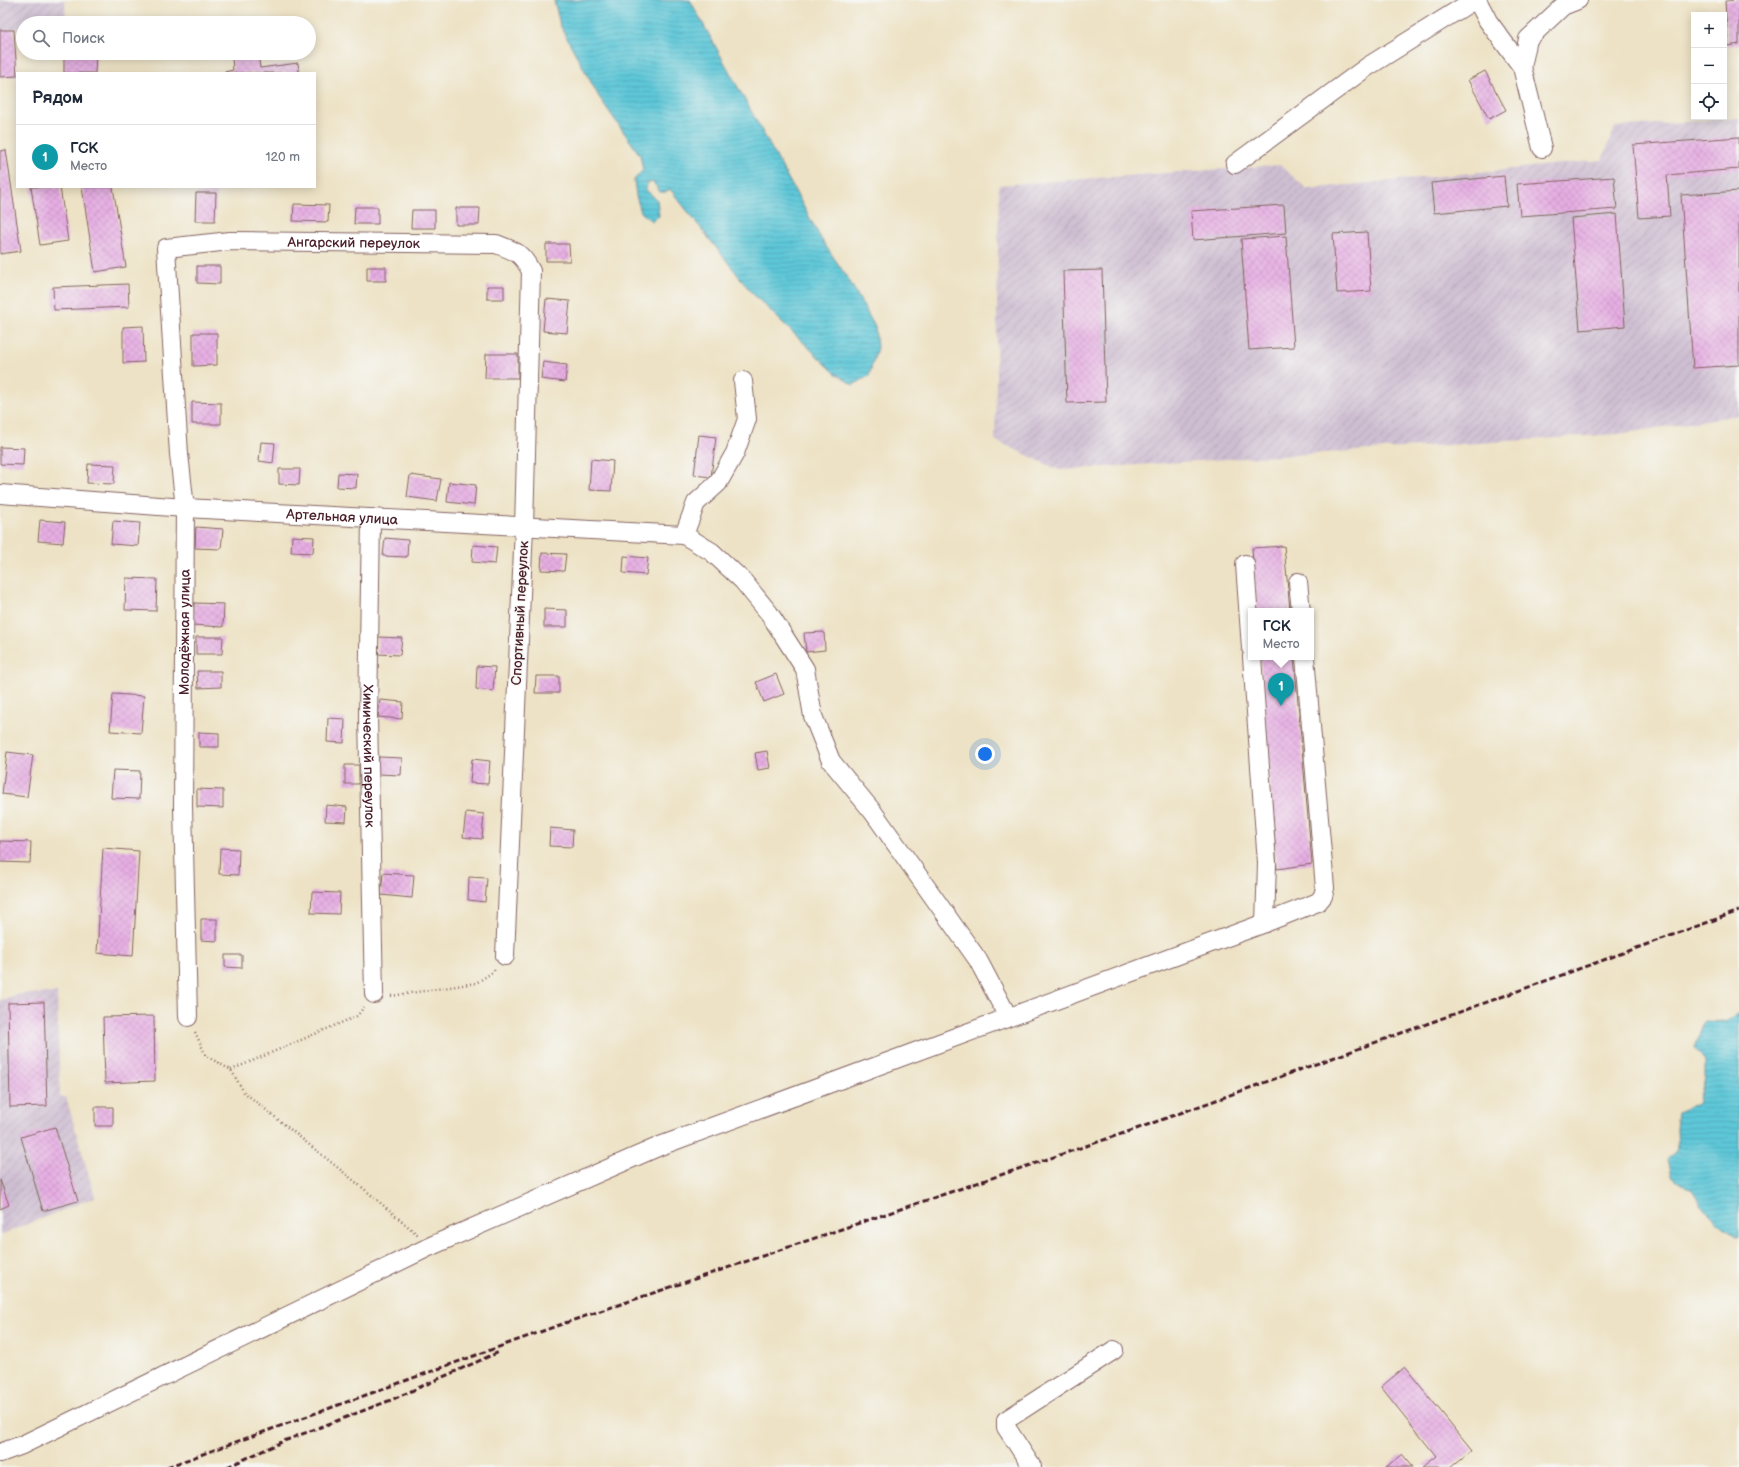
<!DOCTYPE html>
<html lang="ru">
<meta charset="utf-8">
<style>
:root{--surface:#fff;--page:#f2f2f3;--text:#1f2937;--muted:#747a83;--line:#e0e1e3;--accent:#ea580c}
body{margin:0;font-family:"Balsamiq Sans",sans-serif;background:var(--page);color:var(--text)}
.controls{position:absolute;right:12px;top:12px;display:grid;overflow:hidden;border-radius:0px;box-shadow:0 2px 10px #0003}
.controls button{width:36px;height:36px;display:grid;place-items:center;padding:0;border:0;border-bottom:1px solid var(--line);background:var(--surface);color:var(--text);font:20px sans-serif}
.you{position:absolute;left:985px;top:754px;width:14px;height:14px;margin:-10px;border:3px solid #fff;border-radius:50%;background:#1a73e8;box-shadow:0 0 0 6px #1a73e833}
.badge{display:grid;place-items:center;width:26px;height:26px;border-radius:50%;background:var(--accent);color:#fff;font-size:13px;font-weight:700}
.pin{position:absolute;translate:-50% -33px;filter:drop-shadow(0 1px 2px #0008)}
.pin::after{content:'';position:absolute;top:21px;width:14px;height:12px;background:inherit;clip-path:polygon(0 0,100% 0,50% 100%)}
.popup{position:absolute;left:1248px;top:608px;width:66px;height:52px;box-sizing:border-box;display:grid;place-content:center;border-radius:0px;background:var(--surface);filter:drop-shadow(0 1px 3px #0005);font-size:13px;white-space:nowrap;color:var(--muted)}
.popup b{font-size:15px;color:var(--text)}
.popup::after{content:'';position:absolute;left:50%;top:100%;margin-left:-8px;border:8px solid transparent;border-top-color:var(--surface)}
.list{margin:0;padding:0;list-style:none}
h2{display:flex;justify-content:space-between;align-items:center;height:52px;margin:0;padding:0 16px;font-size:17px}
h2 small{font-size:13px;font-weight:400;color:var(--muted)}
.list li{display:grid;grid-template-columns:26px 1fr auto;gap:12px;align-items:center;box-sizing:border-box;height:64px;padding:0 16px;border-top:1px solid var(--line)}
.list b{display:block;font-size:15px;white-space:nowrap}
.list p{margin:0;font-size:13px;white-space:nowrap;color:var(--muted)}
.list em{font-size:13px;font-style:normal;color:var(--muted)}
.icon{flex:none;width:22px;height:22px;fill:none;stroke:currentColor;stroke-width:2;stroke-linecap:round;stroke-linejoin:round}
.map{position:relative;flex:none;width:1739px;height:1467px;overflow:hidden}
.search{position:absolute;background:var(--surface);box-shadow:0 2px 10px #0003;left:16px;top:16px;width:300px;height:44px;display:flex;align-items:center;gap:10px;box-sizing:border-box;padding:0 14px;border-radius:22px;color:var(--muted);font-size:15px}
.panel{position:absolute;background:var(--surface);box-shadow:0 2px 10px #0003;left:16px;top:72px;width:300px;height:116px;border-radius:0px}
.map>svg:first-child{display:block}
.industrial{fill:url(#industrial-furrows)}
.water{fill:url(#water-rules);stroke:#547382}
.building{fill:url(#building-cross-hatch)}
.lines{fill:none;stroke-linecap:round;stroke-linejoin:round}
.minor-casing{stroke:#836361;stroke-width:20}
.path{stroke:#836361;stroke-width:2.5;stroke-dasharray:1 3;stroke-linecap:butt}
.minor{stroke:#fff;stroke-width:18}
.rail{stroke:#4a1f2b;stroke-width:3;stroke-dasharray:6 3;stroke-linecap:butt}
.labels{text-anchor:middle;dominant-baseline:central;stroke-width:3;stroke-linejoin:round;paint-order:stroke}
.street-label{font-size:14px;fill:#4a1f2b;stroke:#f6f6f2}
</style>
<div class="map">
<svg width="1739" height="1467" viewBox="0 0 1739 1467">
<defs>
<pattern id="industrial-furrows" width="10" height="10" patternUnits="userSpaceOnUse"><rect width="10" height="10" fill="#cebed1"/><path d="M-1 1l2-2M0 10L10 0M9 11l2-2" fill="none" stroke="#b2a3b4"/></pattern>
<pattern id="water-rules" width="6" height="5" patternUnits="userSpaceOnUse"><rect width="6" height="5" fill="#5dc7d8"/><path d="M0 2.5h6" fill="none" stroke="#52aaba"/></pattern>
<pattern id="building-cross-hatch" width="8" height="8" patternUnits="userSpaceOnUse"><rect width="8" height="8" fill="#e6aee3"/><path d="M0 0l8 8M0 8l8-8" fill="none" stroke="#c795c3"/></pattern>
</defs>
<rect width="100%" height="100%" fill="#f6f6f2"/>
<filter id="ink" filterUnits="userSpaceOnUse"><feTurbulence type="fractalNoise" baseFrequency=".025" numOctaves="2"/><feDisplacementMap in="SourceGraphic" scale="8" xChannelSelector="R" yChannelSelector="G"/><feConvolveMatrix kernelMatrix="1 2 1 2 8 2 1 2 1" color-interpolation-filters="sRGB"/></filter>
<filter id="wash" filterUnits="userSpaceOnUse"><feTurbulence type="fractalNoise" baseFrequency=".012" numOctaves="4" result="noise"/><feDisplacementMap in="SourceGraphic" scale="16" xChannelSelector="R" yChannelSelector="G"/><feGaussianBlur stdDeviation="0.9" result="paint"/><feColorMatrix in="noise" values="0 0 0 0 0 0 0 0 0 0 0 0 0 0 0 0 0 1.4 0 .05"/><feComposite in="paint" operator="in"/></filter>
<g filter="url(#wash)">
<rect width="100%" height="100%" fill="#ede2c5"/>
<!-- industrial -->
<path class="industrial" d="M0 0H65L66 23H23V29L0 30Z
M1739 118V415L1619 434 1059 470 995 440 999 185 1280 165 1307 189 1602 160 1615 127Z
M57 993 60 1097H66L95 1197 0 1235V1000L20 994Z"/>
<!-- water -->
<path class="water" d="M554 0H690L823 242 849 280 875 327 877 348 869 376 853 385 835 373 752 293 670 189 666 192H660L653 182 647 183 646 190 657 200 659 216 651 221 641 212 636 196 634 180 643 170 640 155 599 97 560 25Z
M1739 1014V1237L1723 1228 1701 1204 1693 1191 1672 1177 1668 1159 1677 1151 1676 1128 1678 1113 1698 1104 1705 1078V1061L1695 1048 1704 1022 1727 1021Z"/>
<g id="blocks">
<!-- building -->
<path class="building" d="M1739 0V44L1728 46 1725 1Z
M0 30H14L17 76 0 77Z
M64 53H96L95 73H64Z
M258 54 260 68 298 63 299 73H220L233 70 232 57Z
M1485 71 1506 110 1489 119 1468 80Z
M1739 137V169L1667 175 1670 216 1639 218 1633 145Z
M6 150 21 251 0 254V151Z
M1504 176 1507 206 1434 213 1431 183Z
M1614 177 1617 209 1520 216 1517 184Z
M31 187H60L68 241 40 245Z
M82 187H113L126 267 95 272Z
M1739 191V365L1693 368 1681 195Z
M196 193H216L215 221H195Z
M294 204 329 205 328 222 293 221Z
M1284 205 1286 233 1193 240 1191 211Z
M355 207H378V224H354Z
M456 208H480L479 225H456Z
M412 210H435V228H411Z
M1617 214 1625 326 1580 330 1571 218Z
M1367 232 1371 291 1337 293 1333 234Z
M1286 236 1294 347 1249 350 1241 239Z
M546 244H569L570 261H546Z
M197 266H220V284L197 283Z
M367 267H386V281H367Z
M1102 270 1106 402 1067 403 1063 271Z
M128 284 129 307 54 310 53 287Z
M487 286H504V299H487Z
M546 299 570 301 567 333 543 331Z
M143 326 144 362 123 363V327Z
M193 333H217V365L193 366Z
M486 354H518V378H485Z
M543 362 567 365 565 382 541 379Z
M192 402 221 403V424H192Z
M699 435 716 437 711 477 694 475Z
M261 442 275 443 273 463 259 461Z
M0 447 24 448 23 465 0 464Z
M591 459 613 461 611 491 589 490Z
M88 464 115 465 114 484 87 483Z
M279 469H300L299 485 279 484Z
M338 473 357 474 356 488 337 487Z
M410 475 441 479 437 501 407 497Z
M449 482 476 485 474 505 447 502Z
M40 520 65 522 63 543 38 541Z
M113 521 140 523 138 546 111 544Z
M196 527 223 529 221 549 195 548Z
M292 536 314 537 313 553 291 552Z
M385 538 408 540 407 557 383 556Z
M473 545 497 547 495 564 472 562Z
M1284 546 1290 611H1257L1252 548Z
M542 553 566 554 564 571 541 570Z
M624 556 648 558 646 575 623 573Z
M126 578 157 579 156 611 125 610Z
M194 603 224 604 223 627 193 625Z
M544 609 567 610V627H544Z
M824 632 825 650 806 652 804 633Z
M196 637H223L222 654H196Z
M378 637 402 638 400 655 377 654Z
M1260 657H1294L1312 864 1277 869Z
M477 666 495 667 493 691 476 689Z
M197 671H221V687L198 688Z
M776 674 784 694 764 702 756 682Z
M536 676H559V693H535Z
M113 694 144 696 141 733 110 731Z
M380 700 403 702 402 719 378 717Z
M328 718 345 719 344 743 327 742Z
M199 732 219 733V747H199Z
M767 751 770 768 758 770 755 753Z
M7 752 33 755 27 797 2 794Z
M379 757 402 758 401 775 377 774Z
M472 759 490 761 488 784 470 783Z
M345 765H359V784H345Z
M113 770 140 771 139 799 111 798Z
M197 789 223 790V808L197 807Z
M326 805 347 807 346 822 325 821Z
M466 812 484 814 482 839 463 837Z
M550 828 573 830 572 847 549 846Z
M0 841 31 842 30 863 0 862Z
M103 848 139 851 133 956 97 953Z
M220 848 239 849 238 875 219 874Z
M383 873 414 875 412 898 381 895Z
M469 877 487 878 485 902 468 900Z
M312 892 340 893 339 914 311 913Z
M201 919H217V941L201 940Z
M225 955H242V968L225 967Z
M44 1002 47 1106 10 1107 8 1003Z
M154 1016 155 1081 105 1083 103 1017Z
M95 1107H113V1126H95Z
M55 1127 78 1201 43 1211 21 1137Z
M0 1180 9 1205 0 1209Z
M1405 1367 1472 1450 1451 1467H1422L1436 1456 1381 1387Z
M1402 1454 1413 1467H1386Z"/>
</g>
</g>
<g filter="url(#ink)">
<use href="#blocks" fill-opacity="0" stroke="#836361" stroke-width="1"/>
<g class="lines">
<!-- minor casing -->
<g class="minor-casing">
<g id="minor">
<path d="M1477 0 1488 21 1522 67 1542 148"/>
<path d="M1522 67 1528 39 1563 6 1578 0"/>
<path d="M1235 164 1367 67 1474 0"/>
<path id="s1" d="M0 494 185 508 684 535 712 552 743 581 769 613 805 669 813 716 831 761 873 812 978 960 1008 1017"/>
<path id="s2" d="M371 518 368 716 374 994"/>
<path d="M684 535 696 503 718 483 735 453 747 419 743 381"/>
<path d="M1245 564 1251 648"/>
<path d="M1298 582 1301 611"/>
<path d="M1265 923 1318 902 1323 896 1325 888 1305 657"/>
<path id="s3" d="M188 1017 183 806 185 508 179 454 166 248 230 241 496 244C515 251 521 252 531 271L524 527 505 956"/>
<path d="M0 1453 22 1445 431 1246 660 1146 1265 923 1267 863 1252 657"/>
<path d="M1032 1467 1006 1427V1420L1114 1350"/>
</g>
</g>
<!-- path -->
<path class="path" d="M391 996 476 983 493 972 495 969
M195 1032 206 1056 231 1070 244 1092 363 1188 418 1235
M231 1070 357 1016 364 1007"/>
<!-- minor -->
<use href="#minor" class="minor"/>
<!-- rail -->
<path class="rail" d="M167 1467 565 1323 1136 1129 1739 911
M227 1467 284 1441 391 1400 499 1352"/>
</g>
</g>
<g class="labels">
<!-- street labels -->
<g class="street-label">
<text stroke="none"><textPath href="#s3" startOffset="958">Ангарский переулок</textPath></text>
<text stroke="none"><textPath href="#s1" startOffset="343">Артельная улица</textPath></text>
<text transform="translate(520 613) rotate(-87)">Спортивный переулок</text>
<text stroke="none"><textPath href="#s3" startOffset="385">Молодёжная улица</textPath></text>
<text stroke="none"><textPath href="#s2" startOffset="238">Химический переулок</textPath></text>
</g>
</g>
</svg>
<div class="controls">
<button>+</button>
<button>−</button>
<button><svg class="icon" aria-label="locate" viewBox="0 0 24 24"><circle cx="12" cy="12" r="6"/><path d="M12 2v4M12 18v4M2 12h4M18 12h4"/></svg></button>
</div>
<div class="you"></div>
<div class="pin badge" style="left:1281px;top:706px;background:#0f9aa8">1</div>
<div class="popup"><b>ГСК</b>Место</div>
<div class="search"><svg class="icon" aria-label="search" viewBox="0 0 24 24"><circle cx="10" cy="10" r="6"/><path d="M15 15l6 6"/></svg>Поиск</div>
<section class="panel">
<h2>Рядом<small></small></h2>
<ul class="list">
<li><span class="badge" style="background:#0f9aa8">1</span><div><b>ГСК</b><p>Место</p></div><em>120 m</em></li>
</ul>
</section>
</div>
